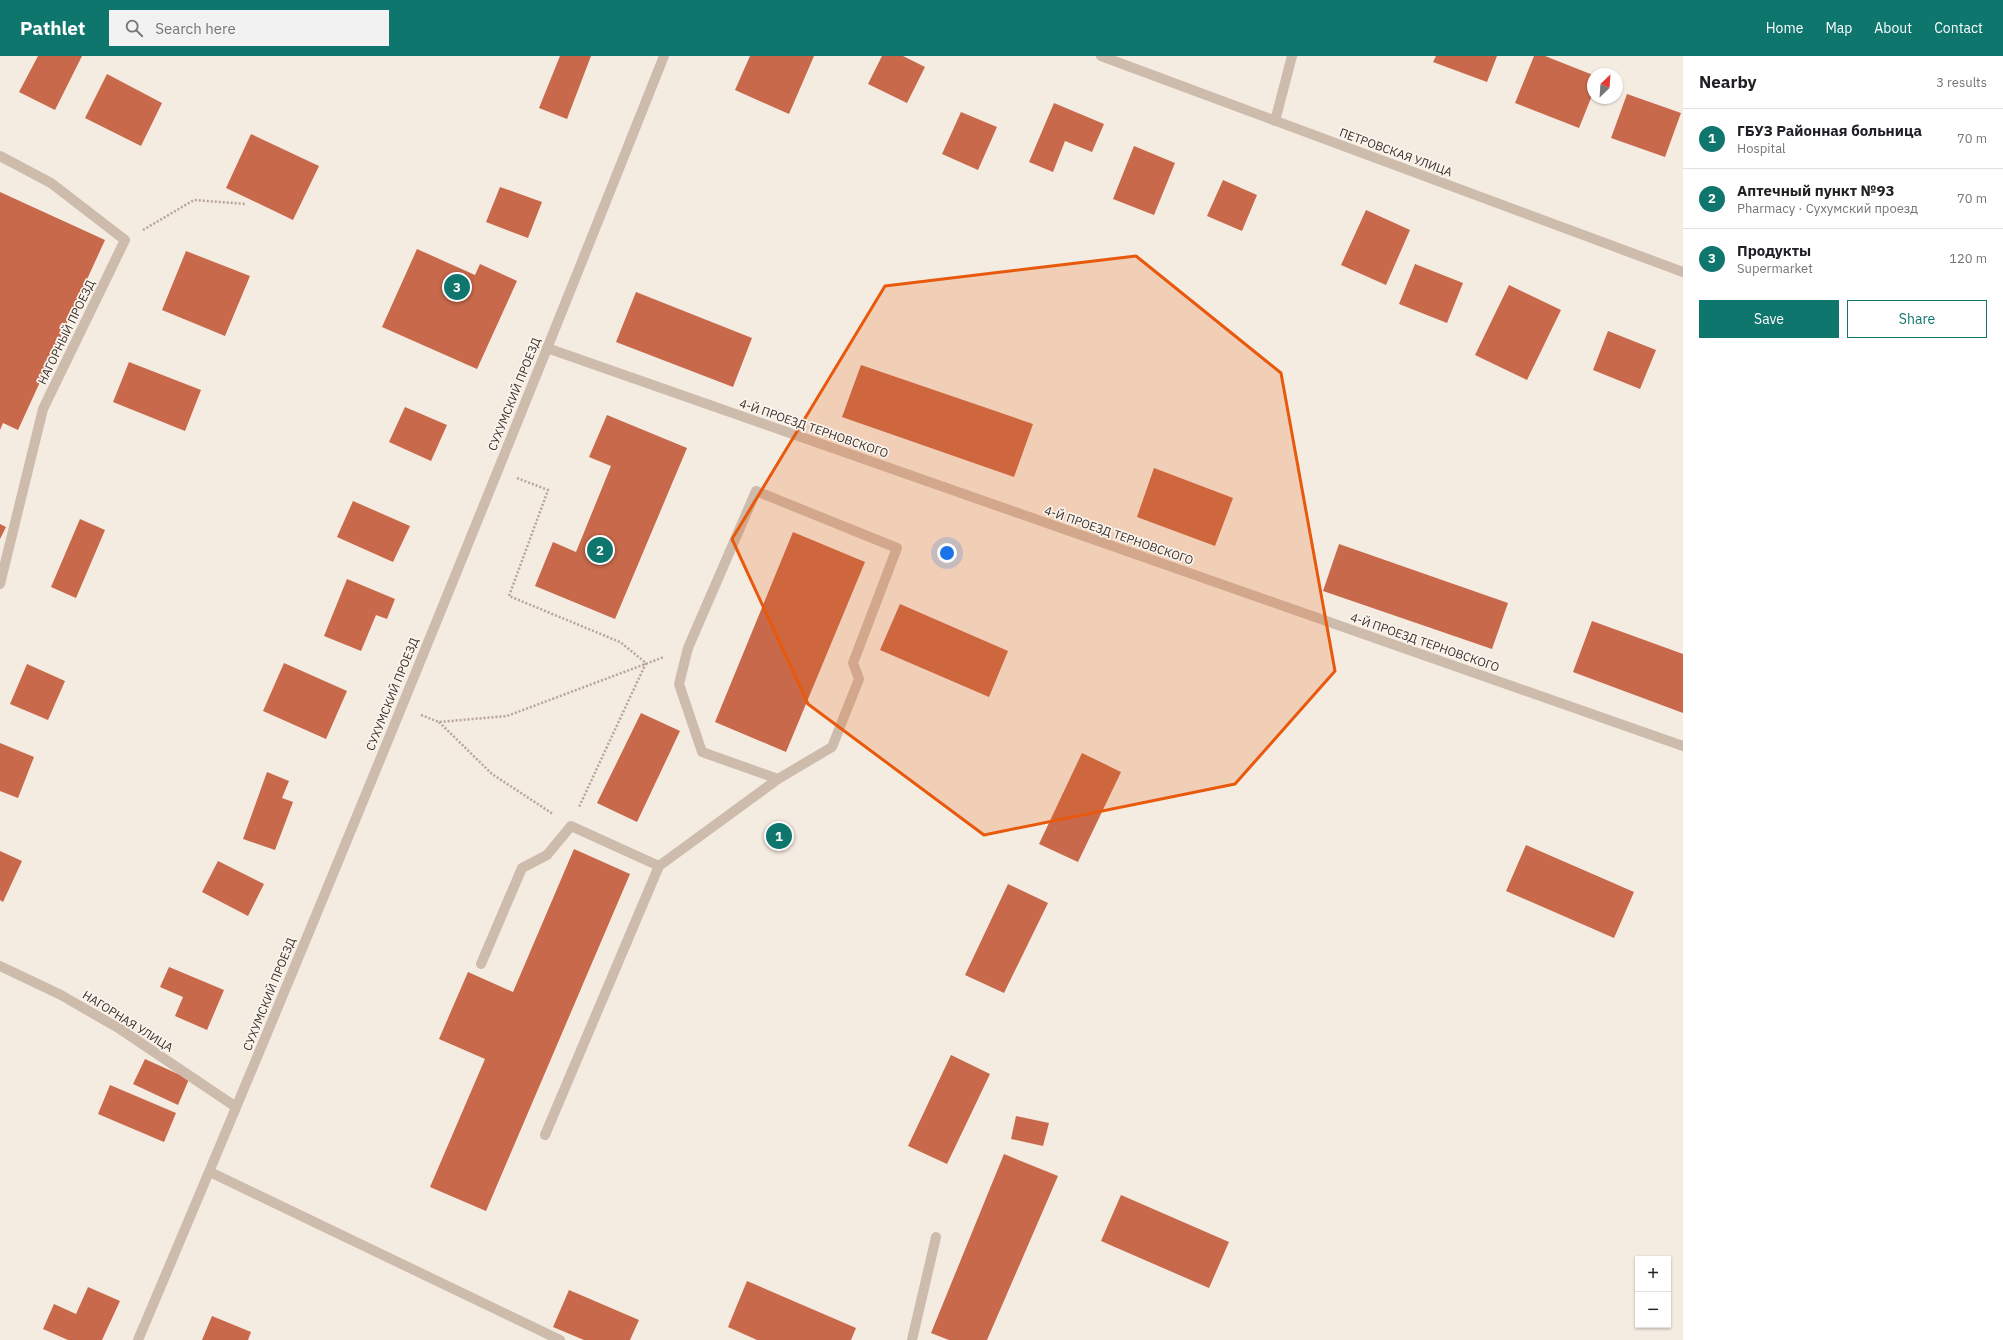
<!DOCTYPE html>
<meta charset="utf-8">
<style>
:root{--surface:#fff;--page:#f2f2f2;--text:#202124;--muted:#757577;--line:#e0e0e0;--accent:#0f766e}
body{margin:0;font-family:"IBM Plex Sans",sans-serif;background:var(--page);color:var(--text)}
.controls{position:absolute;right:12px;bottom:12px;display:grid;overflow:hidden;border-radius:0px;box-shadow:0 1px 3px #0004}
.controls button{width:36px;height:36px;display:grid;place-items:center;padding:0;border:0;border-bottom:1px solid var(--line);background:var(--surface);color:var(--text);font:20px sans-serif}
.compass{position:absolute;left:1587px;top:12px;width:36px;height:36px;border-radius:50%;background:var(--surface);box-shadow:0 1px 3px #0004;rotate:25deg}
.you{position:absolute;left:947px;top:497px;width:14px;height:14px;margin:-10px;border:3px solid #fff;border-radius:50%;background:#1a73e8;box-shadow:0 0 0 6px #1a73e833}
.badge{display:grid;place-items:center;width:26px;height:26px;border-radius:50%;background:var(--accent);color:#fff;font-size:13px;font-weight:700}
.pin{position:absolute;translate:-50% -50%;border:2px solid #fff;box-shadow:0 1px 4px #0006}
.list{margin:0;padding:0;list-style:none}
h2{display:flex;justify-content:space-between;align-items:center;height:52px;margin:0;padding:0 16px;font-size:17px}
h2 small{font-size:13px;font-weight:400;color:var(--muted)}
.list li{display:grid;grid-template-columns:26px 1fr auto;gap:12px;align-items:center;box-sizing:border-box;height:60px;padding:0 16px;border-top:1px solid var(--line)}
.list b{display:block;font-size:15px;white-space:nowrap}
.list p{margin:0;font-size:13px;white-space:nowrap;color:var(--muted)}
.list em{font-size:13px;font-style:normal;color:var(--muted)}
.actions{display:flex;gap:8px;padding:12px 16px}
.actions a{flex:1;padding:9px 0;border:1px solid var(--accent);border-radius:0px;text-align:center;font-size:14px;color:var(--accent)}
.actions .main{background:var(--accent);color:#fff}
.icon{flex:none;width:22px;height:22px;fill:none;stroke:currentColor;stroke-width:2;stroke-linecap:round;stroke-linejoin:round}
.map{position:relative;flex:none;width:1683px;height:1284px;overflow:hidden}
header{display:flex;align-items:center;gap:24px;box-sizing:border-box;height:56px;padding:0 20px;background:var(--accent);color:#fff}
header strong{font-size:19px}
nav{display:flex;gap:22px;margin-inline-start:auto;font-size:14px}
.search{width:280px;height:36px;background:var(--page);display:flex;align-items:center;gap:10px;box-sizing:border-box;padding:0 14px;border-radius:0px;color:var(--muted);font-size:15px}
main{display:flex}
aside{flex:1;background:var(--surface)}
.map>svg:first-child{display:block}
.building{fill:#c8694b}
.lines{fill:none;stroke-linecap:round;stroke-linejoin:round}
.path{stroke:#b9a596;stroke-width:2.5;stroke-dasharray:2 2;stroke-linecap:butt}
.service{stroke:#cdbbac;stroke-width:10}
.minor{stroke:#cdbbac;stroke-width:10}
.tertiary{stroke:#cdbbac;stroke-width:10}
.marked{fill:#e8590c;fill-opacity:0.2;stroke:#e8590c;stroke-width:3;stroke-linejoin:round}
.labels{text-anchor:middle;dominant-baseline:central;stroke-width:3.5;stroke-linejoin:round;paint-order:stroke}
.street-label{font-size:12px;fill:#3b302b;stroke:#fbf5ee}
</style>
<header>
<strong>Pathlet</strong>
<div class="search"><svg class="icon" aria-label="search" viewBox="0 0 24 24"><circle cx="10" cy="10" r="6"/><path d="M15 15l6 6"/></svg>Search here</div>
<nav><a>Home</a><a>Map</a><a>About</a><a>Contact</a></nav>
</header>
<main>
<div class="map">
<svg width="1683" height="1284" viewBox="0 0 1683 1284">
<rect width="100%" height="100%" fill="#f4ebe1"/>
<!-- building -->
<path class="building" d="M38 0H82L55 54 19 36Z
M560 0H591L567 63 539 52Z
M750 0H814L789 58 735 34Z
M882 0H903L925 11 907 47 868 28Z
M1436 0H1497L1487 26 1433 6Z
M1534 0H1545L1593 19V37L1579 72 1515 47Z
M107 18 162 47 141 90 85 62Z
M1627 38 1681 57 1665 101 1611 82Z
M1054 47 1104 68 1092 96 1065 85 1053 116 1029 106Z
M961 56 997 71 978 114 942 98Z
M251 78 319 110 293 164 226 132Z
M1134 90 1175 107 1154 159 1113 143Z
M1223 124 1257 139 1242 175 1207 160Z
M500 131 542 146 528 182 486 166Z
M0 136 105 184 18 374 3 367 0 374Z
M1366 154 1410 174 1386 229 1341 209Z
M417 193 475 219 480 208 517 225 477 313 382 271Z
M186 195 250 220 225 280 162 254Z
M1415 208 1463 227 1447 267 1399 248Z
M1509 229 1561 254 1527 324 1475 299Z
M636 236 752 282 733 331 616 286Z
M1608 275 1656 294 1640 333 1593 314Z
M129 306 201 334 185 375 113 346Z
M861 309 1033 368 1014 421 842 361Z
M405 351 447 369 431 405 389 386Z
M607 359 687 392 615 563 535 530 553 486 576 496 611 410 589 401Z
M1154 412 1233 442 1215 490 1137 461Z
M353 445 410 470 393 506 337 481Z
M80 463 105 474 76 542 51 531Z
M0 468 6 471 0 483Z
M793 476 865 506 786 696 715 666Z
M1339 488 1508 547 1492 593 1323 535Z
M347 523 395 543 387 563 376 559 361 595 324 580Z
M900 548 1008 595 989 641 880 594Z
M1592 565 1683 598V657L1573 616Z
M284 607 347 635 326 683 263 655Z
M27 608 65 625 48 664 10 648Z
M641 657 680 675 637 766 597 747Z
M0 687 34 701 18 742 0 735Z
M1082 697 1121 716 1078 806 1039 788Z
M267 716 289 725 282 742 293 746 275 794 243 783Z
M1526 789 1634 836 1614 882 1506 835Z
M574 793 630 818 486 1155 430 1131 485 1003 439 983 468 916 513 936Z
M0 795 22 805 3 846 0 844Z
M218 805 264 828 248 860 202 836Z
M1008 828 1048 847 1004 937 965 919Z
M169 911 224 934 207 974 175 960 183 941 160 931Z
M951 999 990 1018 947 1108 908 1090Z
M145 1003 189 1023 178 1049 133 1028Z
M110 1029 176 1057 164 1086 98 1058Z
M1016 1060 1049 1067 1043 1090 1011 1083Z
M1004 1098 1058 1120 987 1284H949L931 1277Z
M1121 1139 1229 1186 1209 1232 1101 1185Z
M747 1225 856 1272 851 1284H757L728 1271Z
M88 1231 120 1245 102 1284H68L43 1273 54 1248 76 1258Z
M569 1234 639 1264 630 1284H584L553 1271Z
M212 1260 251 1276 248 1284H202Z"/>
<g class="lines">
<!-- path -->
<path class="path" d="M143 174 194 144 246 148
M517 422 548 434 509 540 620 586 646 607 579 751
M421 659 439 666 507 660 664 601
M439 666 492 718 553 758"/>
<!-- service -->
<path class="service" d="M547 292 1683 690
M481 908 522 812 547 799 571 770 659 810 778 723 832 691 859 623 853 607 897 492 756 435 688 592 679 628 702 696 778 723
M545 1079 659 810"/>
<!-- minor -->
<path class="minor" d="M1275 65 1292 0
M0 100 51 127 125 184 43 353 0 528
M0 910 61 939 120 973 236 1051
M210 1116 560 1284
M138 1284C319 858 493 430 664 0
M912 1284 936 1181"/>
<!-- tertiary -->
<path class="tertiary" d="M1101 0 1683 216"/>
</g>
<!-- marked area -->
<path class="marked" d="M1136 200 1281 317 1335 615 1235 728 984 779 808 648 732 483 885 230Z"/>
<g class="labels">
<!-- street labels -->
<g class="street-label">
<text transform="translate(1396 96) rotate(20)">ПЕТРОВСКАЯ УЛИЦА</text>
<text transform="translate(66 276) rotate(-64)">НАГОРНЫЙ ПРОЕЗД</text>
<text transform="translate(514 338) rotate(-68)">СУХУМСКИЙ ПРОЕЗД</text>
<text transform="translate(814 372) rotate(19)">4-Й ПРОЕЗД ТЕРНОВСКОГО</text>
<text transform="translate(1119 479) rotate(19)">4-Й ПРОЕЗД ТЕРНОВСКОГО</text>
<text transform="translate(1425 586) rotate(19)">4-Й ПРОЕЗД ТЕРНОВСКОГО</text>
<text transform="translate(392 638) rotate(-68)">СУХУМСКИЙ ПРОЕЗД</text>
<text transform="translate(269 938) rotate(-68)">СУХУМСКИЙ ПРОЕЗД</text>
<text transform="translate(128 965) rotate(32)">НАГОРНАЯ УЛИЦА</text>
</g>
</g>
</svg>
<div class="controls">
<button>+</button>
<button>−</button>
</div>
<svg class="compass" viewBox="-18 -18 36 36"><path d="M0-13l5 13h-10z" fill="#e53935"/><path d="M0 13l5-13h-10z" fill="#757577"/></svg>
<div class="you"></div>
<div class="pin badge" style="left:779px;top:780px">1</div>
<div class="pin badge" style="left:600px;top:494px">2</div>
<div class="pin badge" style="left:457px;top:231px">3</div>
</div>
<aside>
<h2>Nearby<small>3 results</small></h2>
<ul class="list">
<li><span class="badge">1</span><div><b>ГБУЗ Районная больница</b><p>Hospital</p></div><em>70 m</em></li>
<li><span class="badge">2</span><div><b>Аптечный пункт №93</b><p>Pharmacy · Сухумский проезд</p></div><em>70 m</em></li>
<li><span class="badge">3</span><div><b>Продукты</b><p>Supermarket</p></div><em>120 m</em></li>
</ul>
<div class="actions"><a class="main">Save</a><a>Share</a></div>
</aside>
</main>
